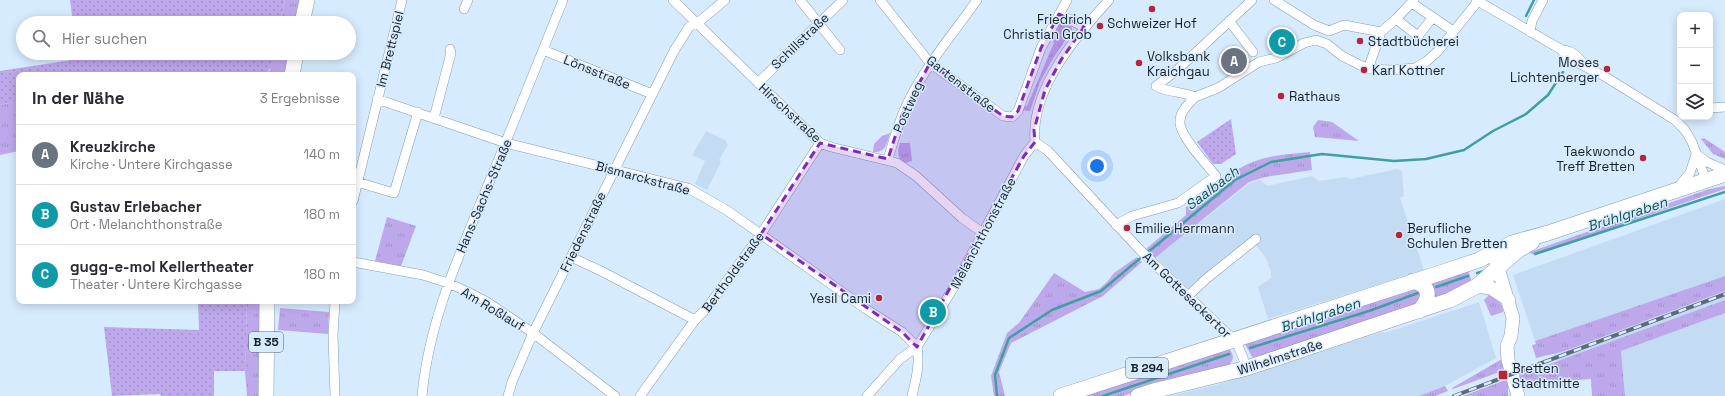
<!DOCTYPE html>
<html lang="de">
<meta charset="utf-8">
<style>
:root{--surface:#fff;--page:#f7f7f7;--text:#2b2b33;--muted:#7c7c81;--line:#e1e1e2;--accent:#b62439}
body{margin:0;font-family:"Space Grotesk",sans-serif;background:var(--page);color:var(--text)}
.controls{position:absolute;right:12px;top:12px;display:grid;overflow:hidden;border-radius:8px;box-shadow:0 2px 10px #0003}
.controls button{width:36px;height:36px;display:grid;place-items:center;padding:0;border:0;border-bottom:1px solid var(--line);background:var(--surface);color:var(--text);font:20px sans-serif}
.you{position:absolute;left:1097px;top:166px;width:14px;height:14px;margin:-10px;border:3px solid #fff;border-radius:50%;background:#1a73e8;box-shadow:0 0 0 6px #1a73e833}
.badge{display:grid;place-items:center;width:26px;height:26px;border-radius:50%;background:var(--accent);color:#fff;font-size:13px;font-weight:700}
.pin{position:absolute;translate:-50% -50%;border:2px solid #fff;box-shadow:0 1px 4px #0006}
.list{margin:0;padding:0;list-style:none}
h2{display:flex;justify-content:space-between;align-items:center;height:52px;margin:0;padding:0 16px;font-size:17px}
h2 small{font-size:13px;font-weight:400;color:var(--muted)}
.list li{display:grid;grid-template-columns:26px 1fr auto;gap:12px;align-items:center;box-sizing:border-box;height:60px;padding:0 16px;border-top:1px solid var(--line)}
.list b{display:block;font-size:15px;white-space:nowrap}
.list p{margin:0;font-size:13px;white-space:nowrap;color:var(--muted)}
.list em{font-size:13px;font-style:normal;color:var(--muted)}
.icon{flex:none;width:22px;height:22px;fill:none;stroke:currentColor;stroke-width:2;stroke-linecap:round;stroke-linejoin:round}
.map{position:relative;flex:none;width:1725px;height:396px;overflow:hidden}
.search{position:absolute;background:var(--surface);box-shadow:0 2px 10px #0003;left:16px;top:16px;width:340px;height:44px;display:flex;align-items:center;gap:10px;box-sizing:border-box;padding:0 14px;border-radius:22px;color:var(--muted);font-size:15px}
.panel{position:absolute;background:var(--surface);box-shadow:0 2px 10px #0003;left:16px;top:72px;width:340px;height:232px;border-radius:8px}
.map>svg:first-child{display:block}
.built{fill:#c4dcf3}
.grass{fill:url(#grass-tufts)}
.park{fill:url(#park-dots)}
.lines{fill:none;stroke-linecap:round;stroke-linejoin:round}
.stream{stroke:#3ea0a0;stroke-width:2.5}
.street-casing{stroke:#849cb2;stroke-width:10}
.secondary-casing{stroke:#849cb2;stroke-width:14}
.primary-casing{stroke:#849cb2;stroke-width:16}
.street{stroke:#fff;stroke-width:9}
.secondary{stroke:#fff;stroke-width:13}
.primary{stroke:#fff;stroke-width:15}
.rail-casing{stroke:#5e6c78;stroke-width:4}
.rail{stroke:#d7ebfe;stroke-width:2.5;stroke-dasharray:8;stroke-linecap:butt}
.marked{fill:#7b2cbf;fill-opacity:0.2;stroke:#7b2cbf;stroke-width:3;stroke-dasharray:8 5;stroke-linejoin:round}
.poi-dot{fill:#b62439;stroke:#d7ebfe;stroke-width:1.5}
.labels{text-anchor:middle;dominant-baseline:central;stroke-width:3;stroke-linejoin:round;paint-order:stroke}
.shield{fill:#d7ebfe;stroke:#515e69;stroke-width:1}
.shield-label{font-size:12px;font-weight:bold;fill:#172129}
.poi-label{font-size:13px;fill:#172129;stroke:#d7ebfe;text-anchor:start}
.street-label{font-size:13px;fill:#172129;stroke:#d7ebfe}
.water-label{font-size:14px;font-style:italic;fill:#124e4c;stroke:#d7ebfe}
</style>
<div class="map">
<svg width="1725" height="396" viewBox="0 0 1725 396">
<defs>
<pattern id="grass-tufts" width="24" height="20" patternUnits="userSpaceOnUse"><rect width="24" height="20" fill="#bea8ec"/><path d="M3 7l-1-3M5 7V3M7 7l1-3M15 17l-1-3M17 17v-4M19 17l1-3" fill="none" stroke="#a390ca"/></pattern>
<pattern id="park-dots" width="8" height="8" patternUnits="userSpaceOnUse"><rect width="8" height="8" fill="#bea8ec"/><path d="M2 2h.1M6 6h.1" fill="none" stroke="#a390ca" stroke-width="1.8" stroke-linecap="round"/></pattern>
</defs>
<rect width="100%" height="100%" fill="#d7ebfe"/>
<!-- built -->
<path class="built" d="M706 131 725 140 728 145 719 160 721 162 707 190 695 184 705 161 692 155Z
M1397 169 1402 171 1404 196 1400 198 1424 270 1268 319 1258 287 1271 278V272L1266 258 1250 238 1189 290 1156 257 1250 183 1260 180 1267 186 1312 176 1319 181 1346 177 1350 179Z
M1725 199V276L1535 341 1513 275Z
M1725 291V300L1557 362 1553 353 1565 351Z
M1479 302 1496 358 1445 386 1419 396H1170L1216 385 1382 332 1384 333 1394 330Z
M1725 313V396H1625L1621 351Z"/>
<!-- grass -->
<path class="grass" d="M285 0H301L296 23H280Z
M1064 21 1071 25 1072 30 1052 60 1040 82 1030 111 1023 110 1024 107 1027 106 1054 43 1050 35 1059 22Z
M276 53H290L285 75H268Z
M19 101V151L0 155V105Z
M1318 120 1332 122 1359 141 1315 137 1313 127Z
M890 133C887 143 886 153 873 152L874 144 882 136Z
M1704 138 1725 152V159L1713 154 1701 139Z
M900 143H910L912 161 905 163C897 158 897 152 900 143Z
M1310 152 1312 170 1265 177 1249 182 1155 258 1146 249 1186 215V207L1233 170C1240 170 1244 165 1250 163 1268 155 1290 154 1310 152Z
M1725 186V189L1535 254 1527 253 1709 189Z
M387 217 416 226 401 266 375 261Z
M1137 257 1142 262 1103 296 1011 343 999 372 1005 396H994L991 376 1007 333 1019 323 1054 273 1085 292 1099 289 1107 282 1114 273Z
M1467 267 1472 282 1431 301 1429 283Z
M1725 276V291L1565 351 1536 358 1532 345 1536 344 1535 341Z
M1412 286 1422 294 1416 304 1258 359 1252 357 1245 344Z
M1492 292C1497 298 1503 304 1503 312L1491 316 1484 300Z
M1725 300V313L1621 351 1625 396H1592L1591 379 1567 381V384L1549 386 1548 382 1523 390 1519 375Z
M247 301H259V396H247L245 371Z
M280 308 329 312 328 334 278 330Z
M1229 349C1235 355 1234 361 1227 366L1159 384 1123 396H1074Z
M1502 359 1505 370 1453 389 1452 388Z
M1508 379V396H1463Z
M1445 386 1448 391 1435 396H1419Z"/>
<!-- park -->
<path class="park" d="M70 0H285L280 23H73Z
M77 53H276L272 68 269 69 268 75H19V101L0 105V71L78 59Z
M1231 119 1236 154 1221 164H1213L1197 142Z
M198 301H247L245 371H214V396H161L160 394 112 396 104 327 199 330Z"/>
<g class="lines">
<!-- stream -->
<path class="stream" d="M1526 16 1534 0
M1147 253 1235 180 1271 162 1322 154 1394 161 1426 159 1464 150 1493 131 1526 114 1548 95 1563 72
M1535 254 1725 192
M1477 273 1485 271
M1436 287 1468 276
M1250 348 1369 311 1418 293
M997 396 995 375 1009 338 1052 310 1101 291 1143 256
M1103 396 1229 354"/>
<!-- street casing -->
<g class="street-casing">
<path id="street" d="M673 0 820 143 831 147 897 163 916 176 962 218 983 233
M800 0 840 50
M880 0 930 63 1003 116 1012 117 1018 111 1041 48 1067 0
M1252 0 1176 71 1156 86C1168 93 1182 91 1195 97L1218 88 1259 62 1276 58 1304 43 1316 40 1327 44 1342 56 1368 69 1390 70 1415 68 1427 61 1438 51 1478 1
M1274 0 1314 25 1329 31
M1476 0 1562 50 1565 56 1572 60 1604 76 1675 120 1685 130 1692 142 1706 180
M1412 3 1453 31
M464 9 468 0
M1059 14 1084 27
M1396 19 1418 36 1433 17
M1229 21 1253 52
M1329 31 1344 25 1381 32 1396 19 1414 0
M1530 32 1532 21 1543 0
M543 50 652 94
M1562 50C1572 50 1577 56 1583 63
M1368 69 1381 32
M758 83 843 0
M377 99 506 143 688 188 728 211 866 309 902 332 917 347
M1710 108 1725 107
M434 118 451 53 450 49
M1035 142 1048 151 1140 250 1237 343 1247 368
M1035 142C1030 90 1076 36 1109 0
M1696 154 1707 162 1725 170
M888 159C894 140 899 120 908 102 926 65 954 33 977 0
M357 182 394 193 418 112
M1678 187 1690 173 1696 154
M353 201 402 0
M1116 225 1132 216 1178 203 1216 176C1207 165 1178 134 1180 121 1180 111 1189 104 1195 97
M571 257 601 271 695 320
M353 262 423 275 448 283 468 292 487 302 533 333 615 396
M1188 296 1206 279 1256 239
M335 396 333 335 335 301
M422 396C429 319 461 251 490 180 515 120 539 60 563 0
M508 396 512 382 533 333 674 51 689 27 701 20 725 0
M640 396 695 320 707 308 761 234 820 143
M867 396 900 359 917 347 954 287 1024 156 1035 142
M912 396C916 379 920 365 917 347"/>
</g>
<!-- secondary casing -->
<g class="secondary-casing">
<path id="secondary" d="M1495 258 1513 318 1511 336 1507 346 1508 360 1518 396
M1477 286 1491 288 1509 300"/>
</g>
<!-- primary casing -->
<g class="primary-casing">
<path id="primary" d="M302 23 307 0
M292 75 296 53
M1413 281C1432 286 1430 299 1419 311
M266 396 267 301
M1061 396 1440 273 1479 260 1512 243 1548 233 1725 174
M1138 396 1157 390 1247 368 1450 300 1477 286 1517 251 1532 242"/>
</g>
<!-- street -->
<use href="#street" class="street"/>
<!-- secondary -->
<use href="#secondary" class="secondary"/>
<!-- primary -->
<use href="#primary" class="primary"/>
<!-- rail casing -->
<g class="rail-casing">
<path id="rail" d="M1454 396 1725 294"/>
</g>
<!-- rail -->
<use href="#rail" class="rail"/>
</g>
<!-- marked area -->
<path class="marked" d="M1059 14 1084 27 1061 60 1045 90 1034 130 1035 142 1024 156 917 347 902 332 761 234 820 143 888 159 902 115 930 63 1003 116 1012 117 1018 111 1041 48Z"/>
<!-- markers -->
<g class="poi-dot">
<circle cx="1152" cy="9" r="4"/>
<circle cx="1100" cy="26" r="4"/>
<circle cx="1360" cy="41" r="4"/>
<circle cx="1139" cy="63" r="4"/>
<circle cx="1607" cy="69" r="4"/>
<circle cx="1364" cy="70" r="4"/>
<circle cx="1281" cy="96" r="4"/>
<circle cx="1643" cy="158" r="4"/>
<circle cx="1127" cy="228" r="4"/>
<circle cx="1399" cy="235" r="4"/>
<circle cx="879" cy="298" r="4"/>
<rect x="1498" y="370" width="10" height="10" rx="2"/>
</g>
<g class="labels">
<!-- shield labels -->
<g class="shield">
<rect x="249" y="332" width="34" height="20" rx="3"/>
<rect x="1126" y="358" width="42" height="20" rx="3"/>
</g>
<g class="shield-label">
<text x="266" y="342">B 35</text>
<text x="1147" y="368">B 294</text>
</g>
<!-- poi labels -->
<g class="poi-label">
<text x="1092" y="19" text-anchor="end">Friedrich<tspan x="1092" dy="15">Christian Grob</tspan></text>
<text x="1152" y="23" text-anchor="middle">Schweizer Hof</text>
<text x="1368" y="41">Stadtbücherei</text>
<text x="1147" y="56">Volksbank<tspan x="1147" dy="15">Kraichgau</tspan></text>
<text x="1599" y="62" text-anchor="end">Moses<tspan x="1599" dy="15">Lichtenberger</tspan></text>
<text x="1372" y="70">Karl Kottner</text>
<text x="1289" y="96">Rathaus</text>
<text x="1635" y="151" text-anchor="end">Taekwondo<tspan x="1635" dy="15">Treff Bretten</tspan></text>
<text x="1135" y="228">Emilie Herrmann</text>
<text x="1407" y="228">Berufliche<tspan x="1407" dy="15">Schulen Bretten</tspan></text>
<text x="871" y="298" text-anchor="end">Yesil Cami</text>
<text x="1512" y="368">Bretten<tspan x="1512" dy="15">Stadtmitte</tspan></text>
</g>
<!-- street labels -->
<g class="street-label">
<text transform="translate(800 41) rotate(-44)">Schillstraße</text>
<text transform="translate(390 49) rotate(-76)">Im Brettspiel</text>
<text transform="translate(597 72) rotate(22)">Lönsstraße</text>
<text transform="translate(961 84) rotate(38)">Gartenstraße</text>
<text transform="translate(908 107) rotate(-66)">Postweg</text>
<text transform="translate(790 113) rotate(43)">Hirschstraße</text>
<text transform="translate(643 178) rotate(15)">Bismarckstraße</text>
<text transform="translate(484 196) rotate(-67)">Hans-Sachs-Straße</text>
<text transform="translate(583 232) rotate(-64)">Friedenstraße</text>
<text transform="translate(983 233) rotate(-62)">Melanchthonstraße</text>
<text transform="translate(733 272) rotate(-54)">Bertholdstraße</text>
<text transform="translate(1187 295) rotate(44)">Am Gottesackertor</text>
<text transform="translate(493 309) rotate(31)">Am Roßlauf</text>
<text transform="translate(1280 357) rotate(-18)">Wilhelmstraße</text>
</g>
<!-- water labels -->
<g class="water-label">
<text transform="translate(1212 188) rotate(-37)">Saalbach</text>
<text transform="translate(1627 214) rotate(-18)">Brühlgraben</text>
<text transform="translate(1320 315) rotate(-18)">Brühlgraben</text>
</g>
</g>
</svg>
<div class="controls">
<button>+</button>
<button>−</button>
<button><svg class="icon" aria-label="layers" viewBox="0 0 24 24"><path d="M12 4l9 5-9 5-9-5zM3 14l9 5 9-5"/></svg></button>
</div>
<div class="you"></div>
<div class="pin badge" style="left:1234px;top:61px;background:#6b7280">A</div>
<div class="pin badge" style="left:933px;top:312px;background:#0f9aa8">B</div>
<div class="pin badge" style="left:1282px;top:42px;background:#0f9aa8">C</div>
<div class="search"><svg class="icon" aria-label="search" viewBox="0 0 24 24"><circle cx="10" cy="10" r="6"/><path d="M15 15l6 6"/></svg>Hier suchen</div>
<section class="panel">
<h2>In der Nähe<small>3 Ergebnisse</small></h2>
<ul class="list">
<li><span class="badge" style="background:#6b7280">A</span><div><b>Kreuzkirche</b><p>Kirche · Untere Kirchgasse</p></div><em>140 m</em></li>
<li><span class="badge" style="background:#0f9aa8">B</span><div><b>Gustav Erlebacher</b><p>Ort · Melanchthonstraße</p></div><em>180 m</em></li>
<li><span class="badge" style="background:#0f9aa8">C</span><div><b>gugg-e-mol Kellertheater</b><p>Theater · Untere Kirchgasse</p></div><em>180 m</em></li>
</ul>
</section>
</div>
